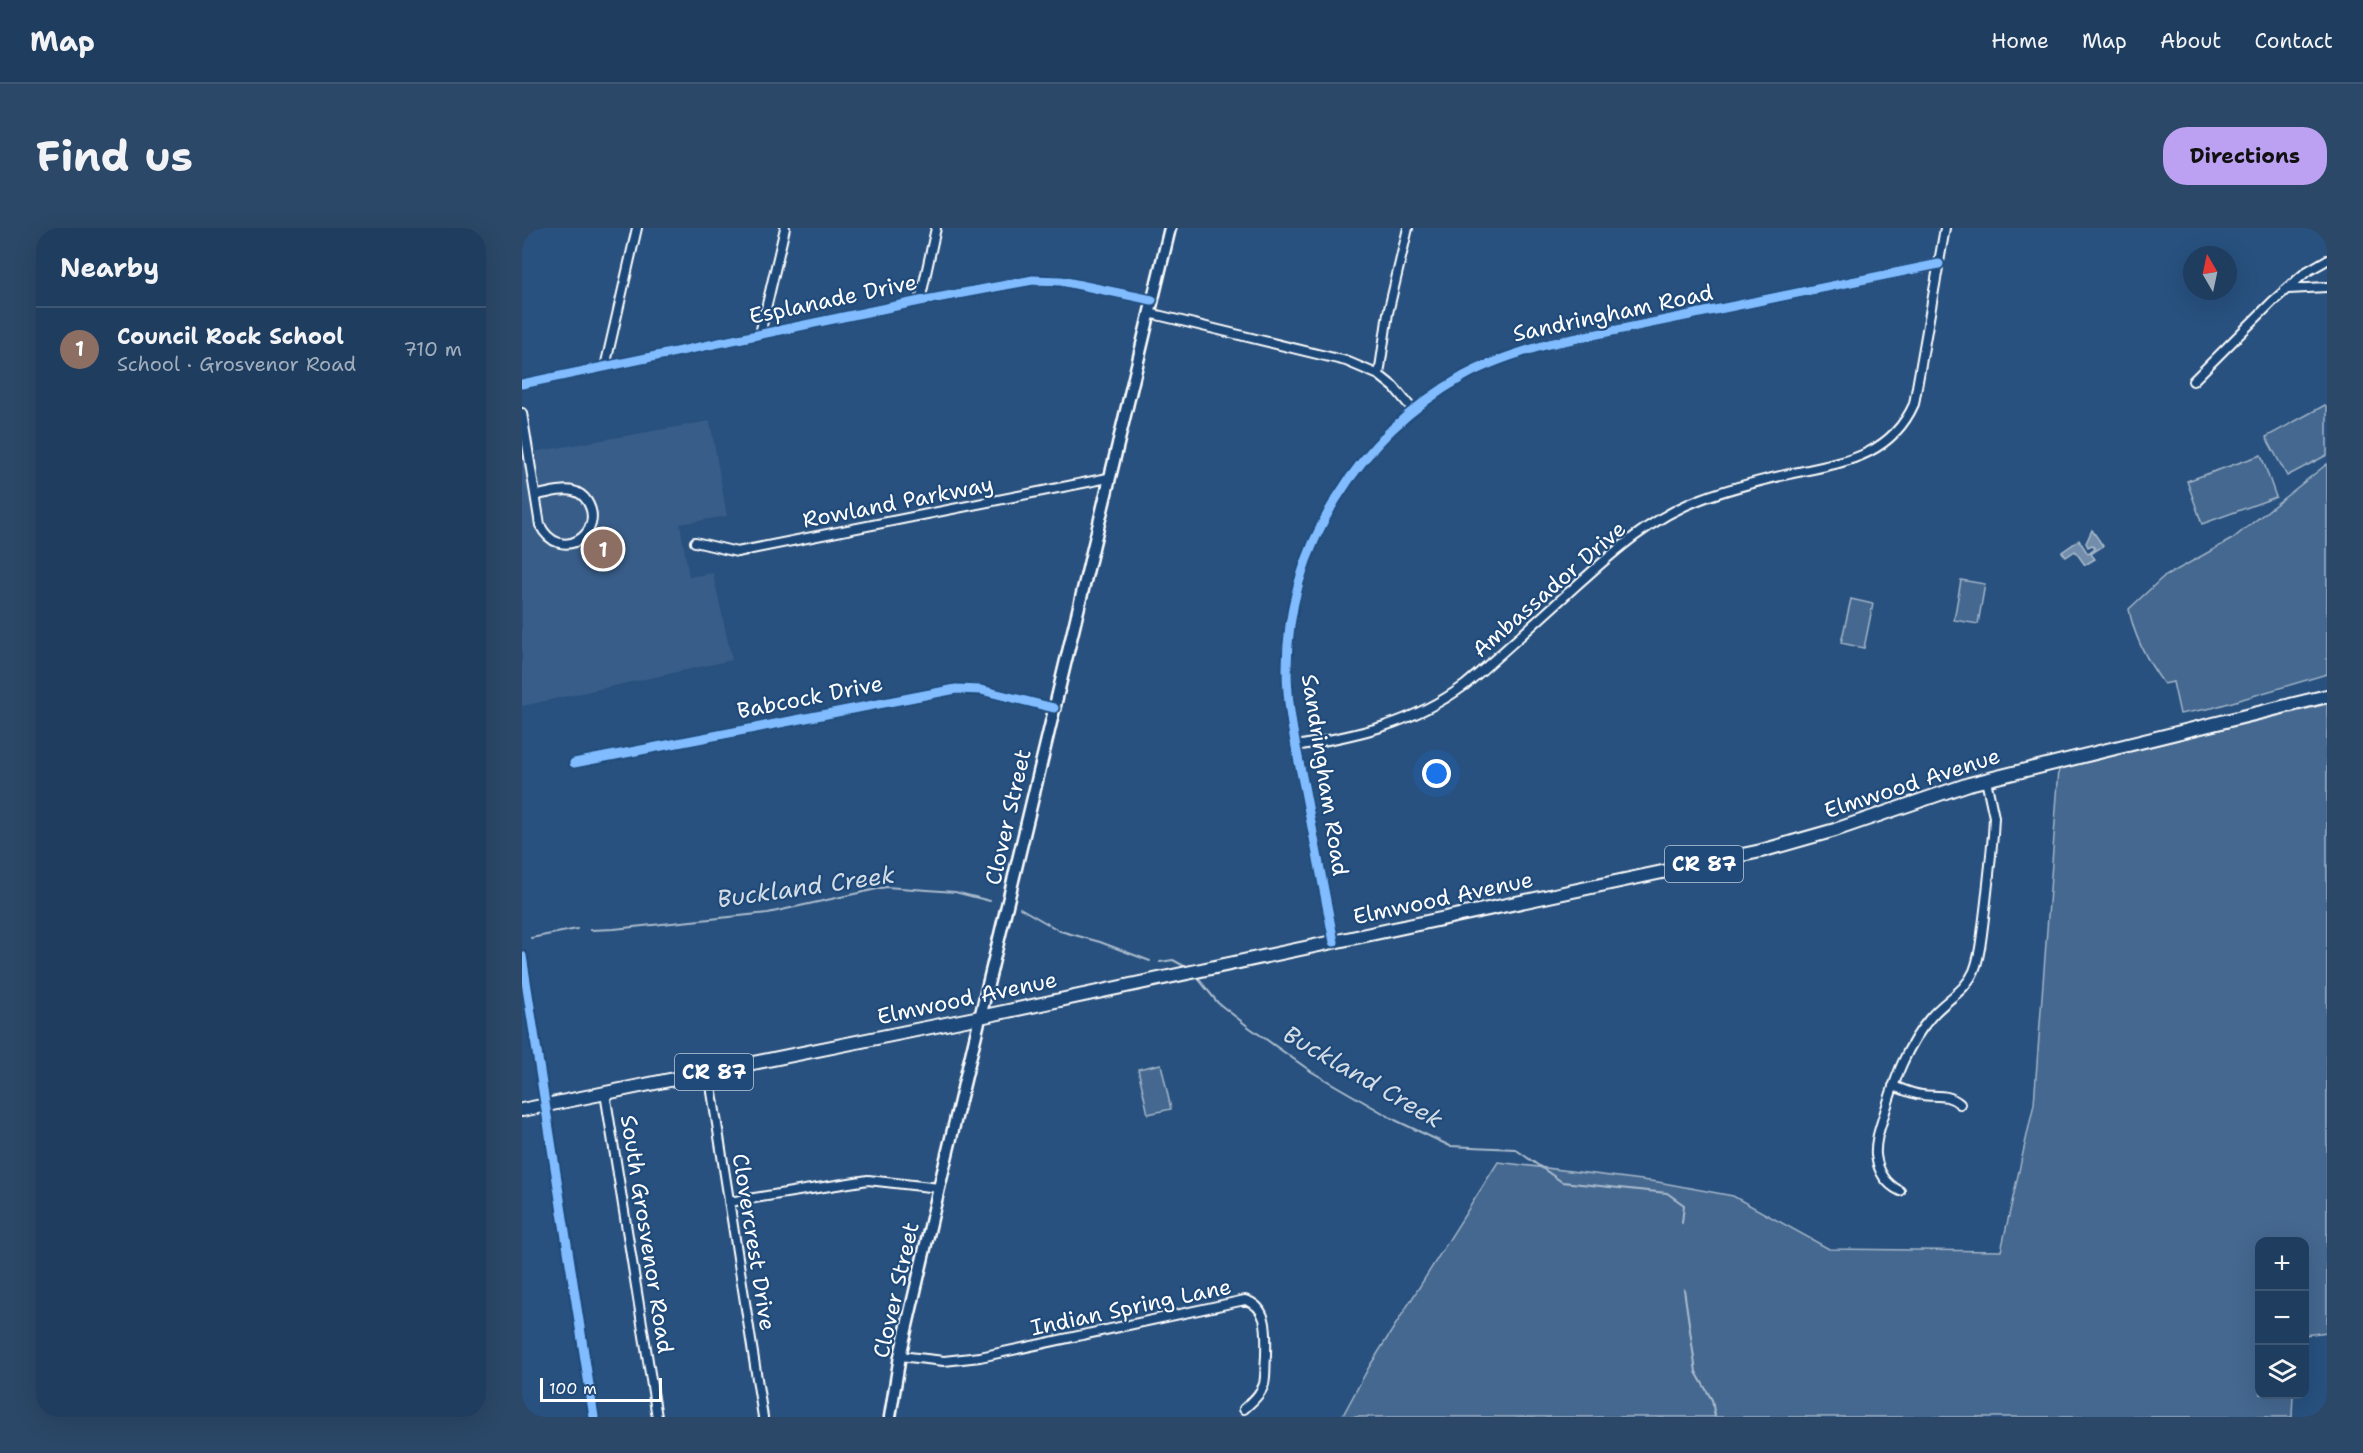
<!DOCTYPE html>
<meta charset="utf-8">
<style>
:root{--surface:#1e3d5f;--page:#2b4868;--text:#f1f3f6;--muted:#a1aebd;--line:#3c5674;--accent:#bca0f2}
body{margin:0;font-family:"Shantell Sans",sans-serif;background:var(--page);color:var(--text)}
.controls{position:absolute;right:18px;bottom:18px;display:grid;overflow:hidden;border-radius:12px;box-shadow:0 6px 24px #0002}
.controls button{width:54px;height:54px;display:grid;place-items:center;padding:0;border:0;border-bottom:2px solid var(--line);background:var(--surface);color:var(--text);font:30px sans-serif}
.compass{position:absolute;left:1661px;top:18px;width:54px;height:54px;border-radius:50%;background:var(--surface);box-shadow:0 6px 24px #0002;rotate:351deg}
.scale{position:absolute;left:18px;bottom:15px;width:122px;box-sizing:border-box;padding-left:6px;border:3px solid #fff;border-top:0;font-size:16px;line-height:21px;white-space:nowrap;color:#fff;-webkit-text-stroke:4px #1f4a7a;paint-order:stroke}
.you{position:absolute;left:915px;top:546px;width:21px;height:21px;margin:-15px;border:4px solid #fff;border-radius:50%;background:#1a73e8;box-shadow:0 0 0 9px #1a73e833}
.badge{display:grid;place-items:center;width:39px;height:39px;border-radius:50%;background:var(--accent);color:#fff;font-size:20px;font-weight:700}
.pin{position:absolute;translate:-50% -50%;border:3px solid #fff;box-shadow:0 2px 6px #0006}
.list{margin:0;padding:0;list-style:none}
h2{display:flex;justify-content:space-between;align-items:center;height:78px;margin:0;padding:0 24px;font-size:26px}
h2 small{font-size:20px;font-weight:400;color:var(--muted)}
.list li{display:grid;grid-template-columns:39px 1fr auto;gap:18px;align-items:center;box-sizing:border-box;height:84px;padding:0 24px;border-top:2px solid var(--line)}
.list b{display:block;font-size:22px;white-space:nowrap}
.list p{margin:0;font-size:20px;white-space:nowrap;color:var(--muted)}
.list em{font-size:20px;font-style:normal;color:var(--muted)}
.icon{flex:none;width:33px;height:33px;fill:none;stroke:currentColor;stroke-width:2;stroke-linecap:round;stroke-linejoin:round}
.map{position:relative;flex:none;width:1805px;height:1189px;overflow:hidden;border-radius:24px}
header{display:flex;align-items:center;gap:36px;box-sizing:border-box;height:84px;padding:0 30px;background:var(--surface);border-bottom:2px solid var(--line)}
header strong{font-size:28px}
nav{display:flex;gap:33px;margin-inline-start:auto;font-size:21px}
.intro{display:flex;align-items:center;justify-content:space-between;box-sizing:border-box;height:144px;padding:0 36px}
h1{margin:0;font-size:42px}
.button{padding:15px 27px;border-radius:24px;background:var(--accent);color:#111;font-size:21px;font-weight:700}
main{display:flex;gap:36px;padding:0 36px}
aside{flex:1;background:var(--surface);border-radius:24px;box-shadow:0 6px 24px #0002}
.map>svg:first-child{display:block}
.built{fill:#375d88}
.green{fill:#446890;stroke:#a2b4c8;stroke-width:1.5}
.water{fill:#718dab;stroke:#aabbcd;stroke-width:1.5}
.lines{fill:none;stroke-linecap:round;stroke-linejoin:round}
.stream{stroke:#aabbcd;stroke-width:2}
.street-casing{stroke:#fff;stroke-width:12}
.secondary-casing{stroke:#fff;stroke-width:15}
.primary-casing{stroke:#fff;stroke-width:16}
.street{stroke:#1f4a7a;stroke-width:8}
.secondary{stroke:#1f4a7a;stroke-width:10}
.primary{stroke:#1f4a7a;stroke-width:12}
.cycleway-casing{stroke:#1f4a7a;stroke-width:13}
.cycleway{stroke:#80bcff;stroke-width:9}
.labels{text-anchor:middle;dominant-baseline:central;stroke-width:4.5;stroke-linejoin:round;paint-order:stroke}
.shield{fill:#1f4a7a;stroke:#bcc9d7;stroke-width:1.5}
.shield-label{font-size:21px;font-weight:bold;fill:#fff}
.street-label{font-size:22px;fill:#fff;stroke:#1f4a7a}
.water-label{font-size:24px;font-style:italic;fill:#d4dde6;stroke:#1f4a7a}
</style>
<header>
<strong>Map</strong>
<nav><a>Home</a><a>Map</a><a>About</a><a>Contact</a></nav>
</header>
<div class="intro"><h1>Find us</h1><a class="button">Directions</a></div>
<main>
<aside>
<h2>Nearby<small></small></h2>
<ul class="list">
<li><span class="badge" style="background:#8d6e63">1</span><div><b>Council Rock School</b><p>School · Grosvenor Road</p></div><em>710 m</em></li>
</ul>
</aside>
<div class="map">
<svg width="1805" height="1189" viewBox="0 0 1805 1189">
<rect width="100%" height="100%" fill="#28517f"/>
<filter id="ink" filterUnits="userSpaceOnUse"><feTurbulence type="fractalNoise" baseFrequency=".0167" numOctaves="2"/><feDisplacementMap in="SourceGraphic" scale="12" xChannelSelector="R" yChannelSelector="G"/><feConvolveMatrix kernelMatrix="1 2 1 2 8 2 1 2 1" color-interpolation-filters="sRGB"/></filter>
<g filter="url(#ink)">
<!-- built -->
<path class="built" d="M188 193 205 288 158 296 167 349 191 345 210 432 0 478V226Z"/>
<!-- green -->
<path class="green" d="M1803 177 1805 180V227L1765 248 1744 209Z
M1739 227 1754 269 1680 296 1665 253Z
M1805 236V446L1690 480 1658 486 1651 454 1642 456C1625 433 1612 409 1607 381L1640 350 1710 311Z
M1439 352 1463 356 1456 396 1432 392Z
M1329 371 1351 376 1342 420 1319 415Z
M1805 476V1104L1783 1107 1782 1014H1738V1166L1771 1167 1770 1189H820L847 1139 976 934 1136 954 1211 968 1307 1021 1479 1023 1512 876 1537 541Z
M639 836 649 881 626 886 616 841Z"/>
<!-- water -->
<path class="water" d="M1570 302 1581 318 1569 326 1573 331 1563 337 1553 323 1544 329 1540 324 1557 312 1566 326 1573 321 1570 317 1566 319 1564 315Z"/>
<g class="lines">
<!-- stream -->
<path class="stream" d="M498 680 538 703 578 714 628 733
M68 702 92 701 246 685 364 659 433 664 468 673
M9 710 55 701
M638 734 651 732 662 738
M675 749 696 775 728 800 790 844 873 892 928 918 993 921 1040 954 1145 965 1162 977 1160 995
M1162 1061 1174 1144 1190 1172 1193 1189"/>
<!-- street casing -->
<g class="street-casing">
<path id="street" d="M1766 61 1805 59
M398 73 414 0
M627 85 824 133 857 147 872 159 891 182
M238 106 263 0
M83 139 115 0
M857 147 866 85 886 0
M1671 153 1750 74 1784 44 1805 32
M0 156 398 73 511 52 539 53 630 72
M0 185 18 297C38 337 85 305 65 273 62 268 56 264 51 263 39 260 25 266 14 267
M173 314 215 324 586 250
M774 518C837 507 890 496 943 457 978 427 1012 396 1046 365 1086 329 1127 290 1179 271 1208 260 1237 253 1267 246 1318 235 1368 230 1392 176L1423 0
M52 535 434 461 459 462 532 480
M812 714C802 662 792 610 782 558 774 520 765 480 765 441 765 319 837 207 942 148 969 133 998 124 1027 116L1417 36
M187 845 241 1189
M1371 858C1380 861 1390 866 1400 867 1414 869 1426 865 1438 876
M83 865 135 1189
M1378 963C1364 956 1356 943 1354 927 1353 913 1358 900 1362 887 1373 851 1384 818 1409 789 1423 772 1443 764 1452 743 1458 729 1459 713 1461 698 1465 668 1468 637 1471 607L1472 589 1464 552
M207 974 346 952 417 960
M378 1128 422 1133 458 1129 723 1072C748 1079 744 1107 744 1128 743 1137 744 1147 742 1156 739 1166 730 1174 722 1181"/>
</g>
<!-- secondary casing -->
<g class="secondary-casing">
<path id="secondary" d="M368 1189 378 1128 417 960 648 0"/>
</g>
<!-- primary casing -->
<g class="primary-casing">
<path id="primary" d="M0 882 458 789 1239 623 1313 602 1447 556 1805 468"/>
</g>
<!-- street -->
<use href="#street" class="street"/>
<!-- secondary -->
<use href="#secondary" class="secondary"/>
<!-- primary -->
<use href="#primary" class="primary"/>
<!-- cycleway casing -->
<g class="cycleway-casing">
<path id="cycleway" d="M0 156 398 73 511 52 539 53 630 72
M52 535 434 461 459 462 532 480
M812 714C802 662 792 610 782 558 774 520 765 480 765 441 765 319 837 207 942 148 969 133 998 124 1027 116L1417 36
M0 728 72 1189"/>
</g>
<!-- cycleway -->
<use href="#cycleway" class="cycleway"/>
</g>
</g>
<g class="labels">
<!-- shield labels -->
<g class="shield">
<rect x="1143" y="618" width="78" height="36" rx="4.5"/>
<rect x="153" y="826" width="78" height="36" rx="4.5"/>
</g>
<g class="shield-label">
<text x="1182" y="636">CR 87</text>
<text x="192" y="844">CR 87</text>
</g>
<!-- street labels -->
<g class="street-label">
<text transform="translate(311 71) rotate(-12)">Esplanade Drive</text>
<text transform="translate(1091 85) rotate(-12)">Sandringham Road</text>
<text transform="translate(376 274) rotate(-11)">Rowland Parkway</text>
<text transform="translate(1027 361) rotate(-41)">Ambassador Drive</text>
<text transform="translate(288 469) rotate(-11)">Babcock Drive</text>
<text transform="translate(803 547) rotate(81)">Sandringham Road</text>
<text transform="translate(1390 555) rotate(-18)">Elmwood Avenue</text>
<text transform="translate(486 589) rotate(-77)">Clover Street</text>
<text transform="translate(921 670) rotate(-12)">Elmwood Avenue</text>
<text transform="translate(445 770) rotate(-12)">Elmwood Avenue</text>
<text transform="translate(125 1006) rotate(81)">South Grosvenor Road</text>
<text transform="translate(232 1014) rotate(81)">Clovercrest Drive</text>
<text transform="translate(374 1062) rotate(-77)">Clover Street</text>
<text transform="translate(609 1079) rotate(-12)">Indian Spring Lane</text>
</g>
<!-- water labels -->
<g class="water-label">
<text transform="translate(284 659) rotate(-8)">Buckland Creek</text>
<text transform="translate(841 849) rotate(30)">Buckland Creek</text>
</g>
</g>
</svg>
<div class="controls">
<button>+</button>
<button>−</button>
<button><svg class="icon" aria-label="layers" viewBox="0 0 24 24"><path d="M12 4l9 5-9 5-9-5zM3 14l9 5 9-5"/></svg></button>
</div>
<svg class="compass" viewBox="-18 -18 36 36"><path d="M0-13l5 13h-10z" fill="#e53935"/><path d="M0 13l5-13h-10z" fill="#a1aebd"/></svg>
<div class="scale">100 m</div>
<div class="you"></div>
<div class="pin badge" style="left:81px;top:321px;background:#8d6e63">1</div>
</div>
</main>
